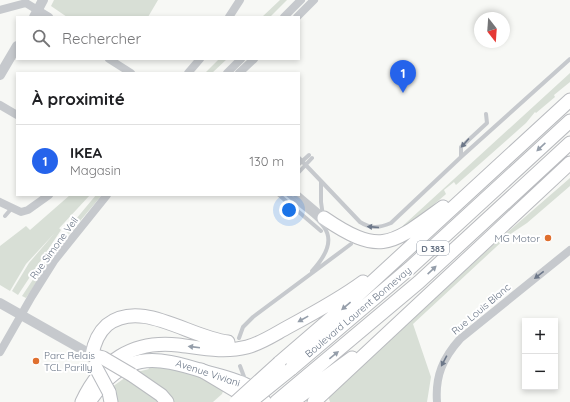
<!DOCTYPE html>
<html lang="fr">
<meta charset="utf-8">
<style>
:root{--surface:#fff;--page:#f6f6f6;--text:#202124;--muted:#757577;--line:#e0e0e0;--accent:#2563eb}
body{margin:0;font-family:Quicksand,sans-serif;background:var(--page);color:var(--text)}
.controls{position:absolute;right:12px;bottom:12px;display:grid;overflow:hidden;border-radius:0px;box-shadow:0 2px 6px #0003}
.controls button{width:36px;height:36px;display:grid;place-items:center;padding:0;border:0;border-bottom:1px solid var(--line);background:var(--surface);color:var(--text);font:20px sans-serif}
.compass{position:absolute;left:474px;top:12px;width:36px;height:36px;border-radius:50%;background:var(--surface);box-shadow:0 2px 6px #0003;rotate:163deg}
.you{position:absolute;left:289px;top:210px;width:14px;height:14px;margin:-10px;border:3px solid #fff;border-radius:50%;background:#1a73e8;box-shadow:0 0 0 6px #1a73e833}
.badge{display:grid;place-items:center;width:26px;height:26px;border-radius:50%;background:var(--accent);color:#fff;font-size:13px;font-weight:700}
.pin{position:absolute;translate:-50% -33px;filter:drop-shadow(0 1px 2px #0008)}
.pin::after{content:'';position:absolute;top:21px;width:14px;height:12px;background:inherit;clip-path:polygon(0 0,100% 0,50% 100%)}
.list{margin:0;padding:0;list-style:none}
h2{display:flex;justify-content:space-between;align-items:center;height:52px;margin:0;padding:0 16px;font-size:17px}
h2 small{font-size:13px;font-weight:400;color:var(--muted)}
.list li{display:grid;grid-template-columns:26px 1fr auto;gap:12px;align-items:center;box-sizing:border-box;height:72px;padding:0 16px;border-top:1px solid var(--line)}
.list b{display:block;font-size:15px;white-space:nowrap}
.list p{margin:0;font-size:13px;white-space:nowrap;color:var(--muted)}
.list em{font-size:13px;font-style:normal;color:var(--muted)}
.icon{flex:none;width:22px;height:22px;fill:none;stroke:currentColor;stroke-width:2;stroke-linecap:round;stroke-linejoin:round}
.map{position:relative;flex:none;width:570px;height:402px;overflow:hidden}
.search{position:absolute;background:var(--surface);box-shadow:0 2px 6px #0003;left:16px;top:16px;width:284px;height:44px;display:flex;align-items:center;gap:10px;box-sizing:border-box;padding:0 14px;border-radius:0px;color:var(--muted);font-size:15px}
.panel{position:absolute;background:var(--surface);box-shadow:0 2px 6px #0003;left:16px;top:72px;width:284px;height:124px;border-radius:0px}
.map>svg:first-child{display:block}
.green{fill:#d8dfd6}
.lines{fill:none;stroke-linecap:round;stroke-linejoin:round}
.primary-casing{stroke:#b7babf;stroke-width:15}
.trunk-casing{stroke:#b9bbbf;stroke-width:15}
.service{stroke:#c6c9cd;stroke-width:4}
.minor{stroke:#c6c9cd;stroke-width:8}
.tertiary{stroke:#c6c9cd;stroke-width:10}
.primary{stroke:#fff;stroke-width:13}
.trunk{stroke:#fff;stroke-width:13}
.primary-bridge-casing{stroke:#b7babf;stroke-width:15;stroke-linecap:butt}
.trunk-bridge-casing{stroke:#b9bbbf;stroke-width:15;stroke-linecap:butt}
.primary-bridge{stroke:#fff;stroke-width:13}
.trunk-bridge{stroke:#fff;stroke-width:13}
.oneway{fill:#6d7889}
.oneway2{fill:#959eaa}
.poi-dot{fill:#df6f2e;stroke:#fff;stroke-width:1.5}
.labels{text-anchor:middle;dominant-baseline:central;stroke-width:4;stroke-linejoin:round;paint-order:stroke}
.shield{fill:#fff;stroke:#959eaa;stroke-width:1}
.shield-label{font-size:9px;font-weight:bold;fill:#687485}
.poi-label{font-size:10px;fill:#687485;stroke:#fff;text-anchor:end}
.street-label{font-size:10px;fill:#687485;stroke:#fff}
</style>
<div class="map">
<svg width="570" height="402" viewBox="0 0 570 402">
<rect width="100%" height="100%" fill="#f7f8f5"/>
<!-- green -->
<path class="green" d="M54 0H158L148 17H67L51 6Z
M280 0H287L270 17H262Z
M219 59H227L212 73H205Z
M570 73V82L554 95 555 97 536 113 535 112 526 123 456 185 454 182 444 190 446 194 410 226 395 233Z
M570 178V186L527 223 509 235 413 324 431 377 427 402H330L328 396 495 243Z
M70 195H90L26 264 10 291 0 285V246L26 226 30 230Z
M96 195H102L69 234 66 231Z
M59 228 61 230 18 295 12 291 29 263Z
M64 233 67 236 26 298 22 296Z
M156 366 187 372 225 386 222 394 213 402H173L137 372 149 369 148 367Z
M126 377 160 402H118L112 387Z"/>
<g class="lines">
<!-- primary casing -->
<g class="primary-casing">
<path id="primary" d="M109 392 111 402
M89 402C124 351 153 355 206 372 220 376 238 380 250 387 255 391 260 397 265 402"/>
</g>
<!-- trunk casing -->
<g class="trunk-casing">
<path id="trunk" d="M324 218C381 257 392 244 443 207
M103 358 92 355C94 343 98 333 107 325 141 298 190 338 228 342
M279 363 358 295 570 100
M291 369 410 268 570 121
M201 370 253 401
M132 375 161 395 167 402
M82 402C101 361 133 340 178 345 202 348 224 353 247 347 262 343 275 334 288 327 314 313 340 299 363 282
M276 402 419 282 570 143
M292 402 352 358
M314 402 570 163"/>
</g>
<!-- service -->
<path class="service" d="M461 157 570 59
M299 158 321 181V202L323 216
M299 164 309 155
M299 172 312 158
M321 181 360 222C371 229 379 228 391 223L461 157V147L487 123 486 114
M279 195 321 231
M288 195C318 221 348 232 312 271
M5 216 11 209
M239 338 243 327 253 317 351 244
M240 366 246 382"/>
<!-- minor -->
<path class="minor" d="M0 10 26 3 49 17
M229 17 240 0
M284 17 301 0
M297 17 314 0
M109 59 131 73
M188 73 200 59
M227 73 241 59
M239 73 254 59
M0 105 17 115
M297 195 324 218
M0 202 21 212 28 210 49 195
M0 352 32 296 54 261 107 195
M437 402C435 376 443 358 460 339L570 250"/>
<!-- tertiary -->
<path class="tertiary" d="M34 17 43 0
M0 75 17 46
M0 303 92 355"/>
<!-- primary -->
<use href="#primary" class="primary"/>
<!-- trunk -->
<use href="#trunk" class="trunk"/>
<!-- primary-bridge casing -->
<g class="primary-bridge-casing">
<path id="primary-bridge" d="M95 366 109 392"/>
</g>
<!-- trunk-bridge casing -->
<g class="trunk-bridge-casing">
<path id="trunk-bridge" d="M103 358 132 375
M236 402 279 363
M250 402 291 369"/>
</g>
<!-- primary-bridge -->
<use href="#primary-bridge" class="primary-bridge"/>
<!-- trunk-bridge -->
<use href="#trunk-bridge" class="trunk-bridge"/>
</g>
<!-- one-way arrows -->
<defs><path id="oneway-solid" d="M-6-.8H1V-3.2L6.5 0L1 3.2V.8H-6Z"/></defs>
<g class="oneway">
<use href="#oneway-solid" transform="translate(465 143) rotate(132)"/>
<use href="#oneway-solid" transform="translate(373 227) rotate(-175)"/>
<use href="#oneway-solid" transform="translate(539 275) rotate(142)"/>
<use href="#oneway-solid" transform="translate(444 361) rotate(118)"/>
</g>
<g class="oneway2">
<use href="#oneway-solid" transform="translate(541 147) rotate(137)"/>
<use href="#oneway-solid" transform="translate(432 270) rotate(-43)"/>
<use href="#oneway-solid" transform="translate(346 306) rotate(140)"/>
<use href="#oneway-solid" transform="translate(303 319) rotate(151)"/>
<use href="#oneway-solid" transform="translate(194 347) rotate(-173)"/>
<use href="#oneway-solid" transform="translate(334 355) rotate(-39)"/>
</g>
<!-- markers -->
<g class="poi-dot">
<circle cx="548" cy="238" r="4"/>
<circle cx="36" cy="361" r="4"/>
</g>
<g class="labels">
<!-- shield labels -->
<rect class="shield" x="417" y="241" width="32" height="14" rx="3"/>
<g class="shield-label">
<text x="433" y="248">D 383</text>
</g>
<!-- poi labels -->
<g class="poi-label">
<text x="540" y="238">MG Motor</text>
<text x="44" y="355" text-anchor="start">Parc Relais<tspan x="44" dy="12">TCL Parilly</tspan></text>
</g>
<!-- street labels -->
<g class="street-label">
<text transform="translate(54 248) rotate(-54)">Rue Simone Veil</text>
<text transform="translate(481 309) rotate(-40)">Rue Louis Blanc</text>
<text transform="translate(358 312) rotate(-40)">Boulevard Laurent Bonnevay</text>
<text transform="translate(208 373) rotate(18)">Avenue Viviani</text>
</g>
</g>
</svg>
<div class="controls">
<button>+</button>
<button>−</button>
</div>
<svg class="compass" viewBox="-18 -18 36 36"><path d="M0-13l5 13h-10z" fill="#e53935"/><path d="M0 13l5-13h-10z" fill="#757577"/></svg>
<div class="you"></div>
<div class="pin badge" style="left:403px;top:93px">1</div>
<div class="search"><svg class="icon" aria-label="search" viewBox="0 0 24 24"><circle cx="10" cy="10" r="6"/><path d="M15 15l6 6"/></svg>Rechercher</div>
<section class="panel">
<h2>À proximité<small></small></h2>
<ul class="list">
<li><span class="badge">1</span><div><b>IKEA</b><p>Magasin</p></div><em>130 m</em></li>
</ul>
</section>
</div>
